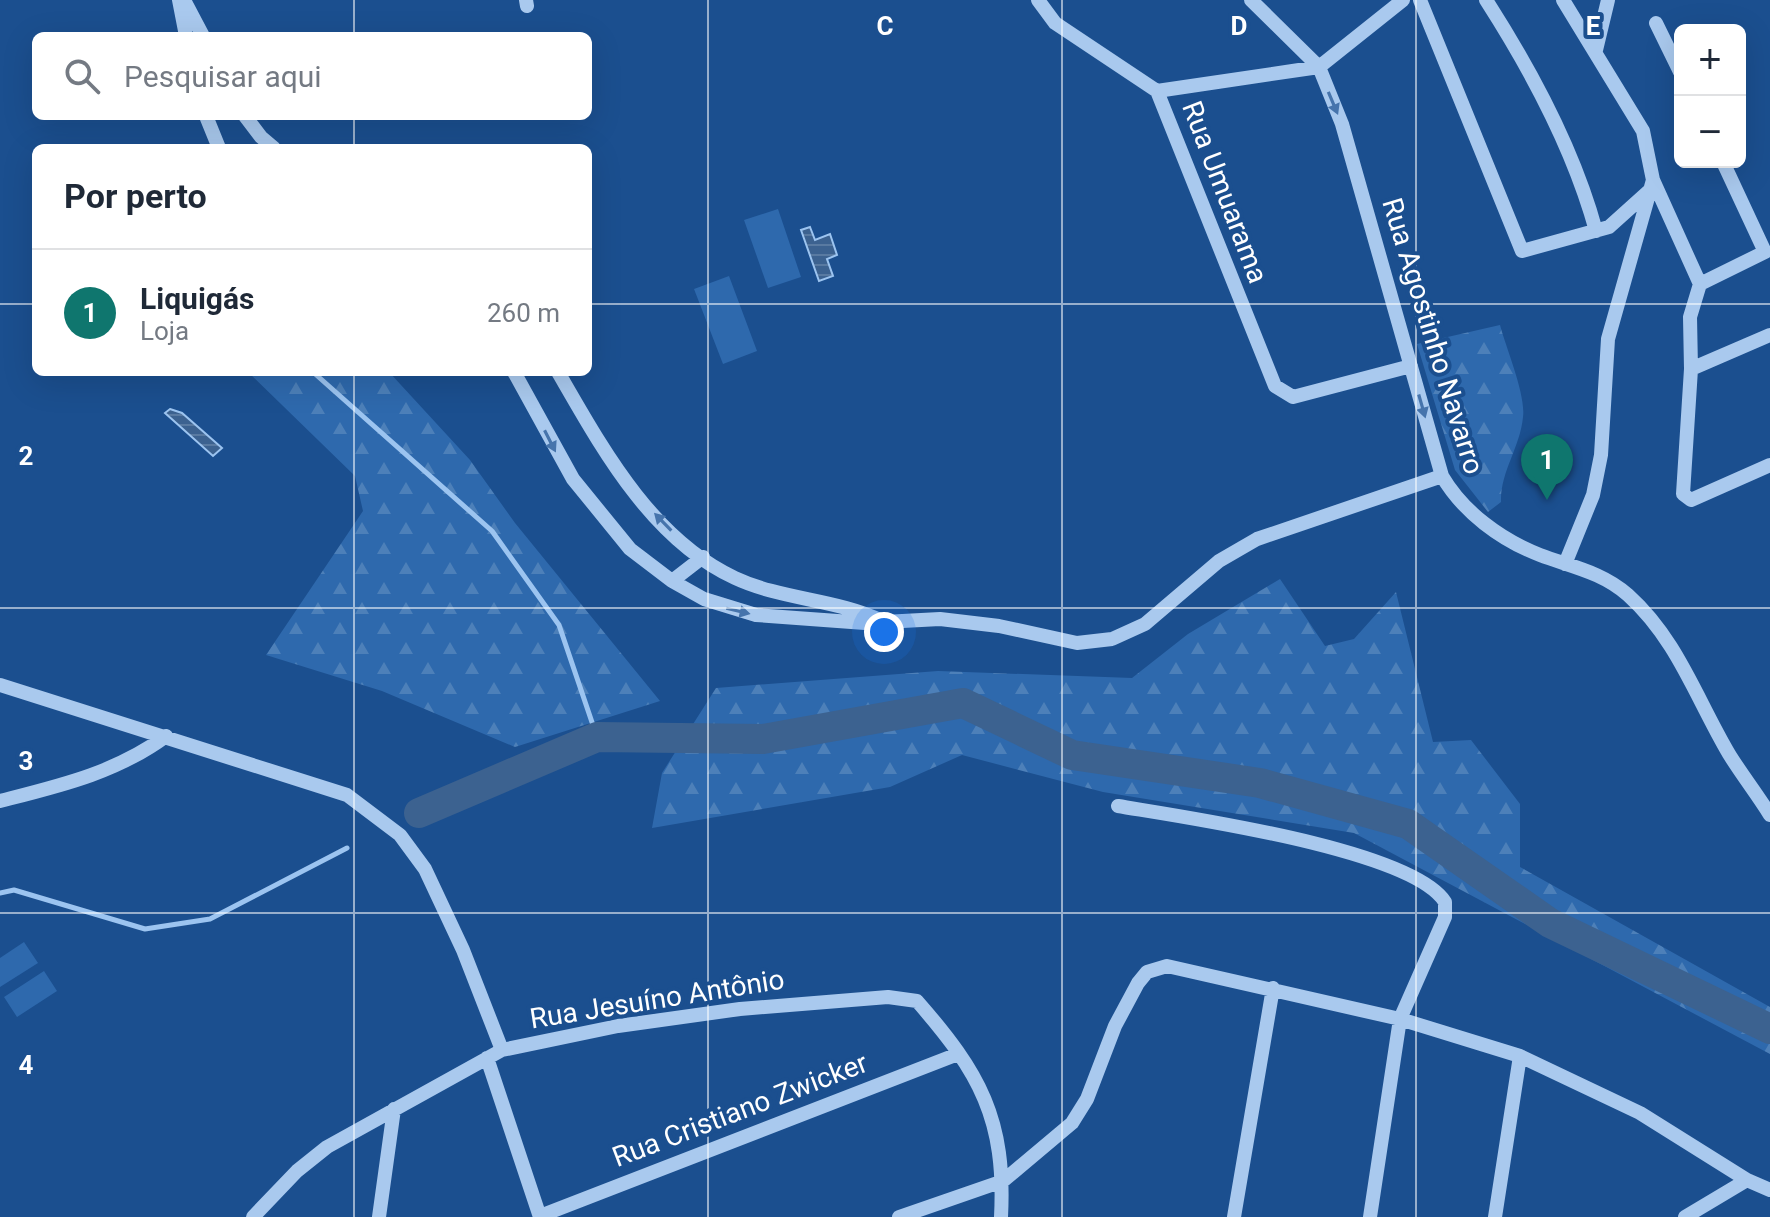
<!DOCTYPE html>
<html lang="pt">
<meta charset="utf-8">
<style>
:root{--surface:#fff;--page:#f2f2f3;--text:#1f2937;--muted:#747a83;--line:#e0e1e3;--accent:#0f766e}
body{margin:0;font-family:Roboto,sans-serif;background:var(--page);color:var(--text)}
.controls{position:absolute;right:24px;top:24px;display:grid;overflow:hidden;border-radius:12px;box-shadow:0 8px 32px #0002}
.controls button{width:72px;height:72px;display:grid;place-items:center;padding:0;border:0;border-bottom:2px solid var(--line);background:var(--surface);color:var(--text);font:40px sans-serif}
.you{position:absolute;left:884px;top:632px;width:28px;height:28px;margin:-20px;border:6px solid #fff;border-radius:50%;background:#1a73e8;box-shadow:0 0 0 12px #1a73e833}
.badge{display:grid;place-items:center;width:52px;height:52px;border-radius:50%;background:var(--accent);color:#fff;font-size:26px;font-weight:700}
.pin{position:absolute;translate:-50% -66px;filter:drop-shadow(0 2px 4px #0008)}
.pin::after{content:'';position:absolute;top:42px;width:28px;height:24px;background:inherit;clip-path:polygon(0 0,100% 0,50% 100%)}
.list{margin:0;padding:0;list-style:none}
h2{display:flex;justify-content:space-between;align-items:center;height:104px;margin:0;padding:0 32px;font-size:34px}
h2 small{font-size:26px;font-weight:400;color:var(--muted)}
.list li{display:grid;grid-template-columns:52px 1fr auto;gap:24px;align-items:center;box-sizing:border-box;height:128px;padding:0 32px;border-top:2px solid var(--line)}
.list b{display:block;font-size:30px;white-space:nowrap}
.list p{margin:0;font-size:26px;white-space:nowrap;color:var(--muted)}
.list em{font-size:26px;font-style:normal;color:var(--muted)}
.icon{flex:none;width:44px;height:44px;fill:none;stroke:currentColor;stroke-width:2;stroke-linecap:round;stroke-linejoin:round}
.map{position:relative;flex:none;width:1770px;height:1217px;overflow:hidden}
.search{position:absolute;background:var(--surface);box-shadow:0 8px 32px #0002;left:32px;top:32px;width:560px;height:88px;display:flex;align-items:center;gap:20px;box-sizing:border-box;padding:0 28px;border-radius:12px;color:var(--muted);font-size:30px}
.panel{position:absolute;background:var(--surface);box-shadow:0 8px 32px #0002;left:32px;top:144px;width:560px;height:232px;border-radius:12px}
.map>svg:first-child{display:block}
.grass{fill:#2e69ad}
.forest{fill:url(#forest-firs)}
.water{fill:url(#water-rules);stroke:#9cc4f0;stroke-width:2}
.lines{fill:none;stroke-linecap:round;stroke-linejoin:round}
.stream{stroke:#9cc4f0;stroke-width:5}
.river{stroke:#3c6290;stroke-width:30}
.minor{stroke:#a9c9ee;stroke-width:14}
.oneway{fill:#4674ac}
.grid{fill:none;stroke:#fff;stroke-width:2;stroke-opacity:0.55}
.labels{text-anchor:middle;dominant-baseline:central;stroke-width:8;stroke-linejoin:round;paint-order:stroke}
.street-label{font-size:28px;fill:#fff;stroke:#1b4f8f}
.grid-label{font-size:26px;text-anchor:middle;font-weight:bold;fill:#fff;stroke:#1b4f8f;stroke-width:8;stroke-linejoin:round;paint-order:stroke}
</style>
<div class="map">
<svg width="1770" height="1217" viewBox="0 0 1770 1217">
<defs>
<pattern id="forest-firs" width="22" height="20" patternUnits="userSpaceOnUse" patternTransform="scale(2)"><rect width="22" height="20" fill="#2e69ad"/><path d="M5 1l3.5 6h-7zM16 11l3.5 6h-7z" fill="#4d80b9"/></pattern>
<pattern id="water-rules" width="6" height="5" patternUnits="userSpaceOnUse" patternTransform="scale(2)"><rect width="6" height="5" fill="#3c6290"/><path d="M0 2.5h6" fill="none" stroke="#597aa1"/></pattern>
</defs>
<rect width="100%" height="100%" fill="#1b4f8f"/>
<!-- grass -->
<path class="grass" d="M778 209 801 277 768 288 744 220Z
M729 276 757 351 723 364 694 289Z
M24 942 38 963 0 987V958Z
M44 971 57 991 17 1017 4 997Z"/>
<!-- forest -->
<path class="forest" d="M1500 325C1506 348 1526 395 1523 417 1520 448 1500 472 1501 502L1488 512 1455 470 1417 344Z
M248 372H389L470 460 515 523 660 701 515 747 382 691 266 655 363 511 355 476Z
M1280 579 1325 646 1354 639 1396 592 1433 742 1471 740 1520 804V867L1770 1007V1054L1354 833 1103 792 962 755 890 787 652 828 662 773 716 688 938 671 1132 678 1188 634Z"/>
<!-- water -->
<path class="water" d="M810 227 815 240 830 234 837 255 827 259 833 276 819 281 801 230Z
M170 409 182 413 222 448 213 456 165 413Z"/>
<g class="lines">
<!-- stream -->
<path class="stream" d="M313 372 492 531 559 625 597 737
M0 893 14 890 145 929 210 919 347 848"/>
<!-- river -->
<path class="river" d="M419 813 597 737 763 739 963 703 1072 755 1260 783 1408 824 1550 923 1770 1029"/>
<!-- minor -->
<path class="minor" d="M179 0 186 36
M184 0 203 36
M526 0 527 6
M1038 0 1055 23 1157 91
M1251 0 1319 67 1342 124 1442 476C1463 512 1501 540 1540 555 1572 567 1602 572 1628 595 1677 639 1696 698 1729 754 1742 775 1757 794 1770 815
M1420 0 1522 251 1609 227 1649 191
M1486 0C1531 70 1574 150 1596 231
M1563 0 1643 131 1653 180 1608 339 1601 455 1593 495 1565 564
M1656 23 1680 72
M1596 50 1608 0
M1157 91 1275 386 1293 397 1411 366
M1157 91 1319 67 1403 0
M206 116 219 148
M245 116 261 137 274 148
M1653 180 1700 284 1690 317 1691 369 1683 494 1691 500 1770 465
M1700 284 1765 252 1723 162
M1691 369 1770 335
M514 372 573 479 630 549 672 581 704 599 756 615 865 623 940 619 999 626 1077 643 1112 639 1145 624 1219 561 1257 539 1442 476
M558 372C602 448 651 539 735 578 782 600 836 599 882 621
M672 581 703 557
M0 685 347 795 400 835 425 869 463 950 502 1050
M0 801C59 786 116 773 166 736
M1118 806C1183 817 1411 849 1445 902V917L1400 1019 1370 1217
M487 1058 540 1217
M540 1216 958 1054
M253 1217 297 1171 327 1147 502 1050 618 1026 740 1009 888 997 917 1001C980 1073 1006 1119 1001 1217
M379 1217 394 1109
M899 1217 1003 1181 1072 1123 1087 1099 1115 1026 1138 983 1147 972 1167 966 1400 1019 1520 1056 1640 1113 1747 1180 1770 1190
M1234 1217 1273 988
M1495 1217 1520 1056
M1685 1217 1747 1180"/>
</g>
<!-- one-way arrows -->
<defs><path id="oneway-solid" d="M-6-.8H1V-3.2L6.5 0L1 3.2V.8H-6Z" transform="scale(2)"/></defs>
<g class="oneway">
<use href="#oneway-solid" transform="translate(1333 103) rotate(67)"/>
<use href="#oneway-solid" transform="translate(1422 406) rotate(74)"/>
<use href="#oneway-solid" transform="translate(550 441) rotate(63)"/>
<use href="#oneway-solid" transform="translate(663 522) rotate(-134)"/>
<use href="#oneway-solid" transform="translate(738 611) rotate(13)"/>
</g>
<!-- grid -->
<path class="grid" d="M354 0V36M708 0V1217M1062 0V1217M1416 0V1217M354 116V148M0 304H36M588 304H1770M354 372V1217M0 608H1770M0 913H1770"/>
<g class="labels">
<!-- street labels -->
<g class="street-label">
<text transform="translate(1225 192) rotate(69)">Rua Umuarama</text>
<text transform="translate(1433 336) rotate(73)">Rua Agostinho Navarro</text>
<text transform="translate(657 999) rotate(-9)">Rua Jesuíno Antônio</text>
<text transform="translate(740 1110) rotate(-21)">Rua Cristiano Zwicker</text>
</g>
</g>
<g class="grid-label">
<text x="885" y="35">C</text>
<text x="1239" y="35">D</text>
<text x="1593" y="35">E</text>
<text x="26" y="465">2</text>
<text x="26" y="770">3</text>
<text x="26" y="1074">4</text>
</g>
</svg>
<div class="controls">
<button>+</button>
<button>−</button>
</div>
<div class="you"></div>
<div class="pin badge" style="left:1547px;top:500px">1</div>
<div class="search"><svg class="icon" aria-label="search" viewBox="0 0 24 24"><circle cx="10" cy="10" r="6"/><path d="M15 15l6 6"/></svg>Pesquisar aqui</div>
<section class="panel">
<h2>Por perto<small></small></h2>
<ul class="list">
<li><span class="badge">1</span><div><b>Liquigás</b><p>Loja</p></div><em>260 m</em></li>
</ul>
</section>
</div>
